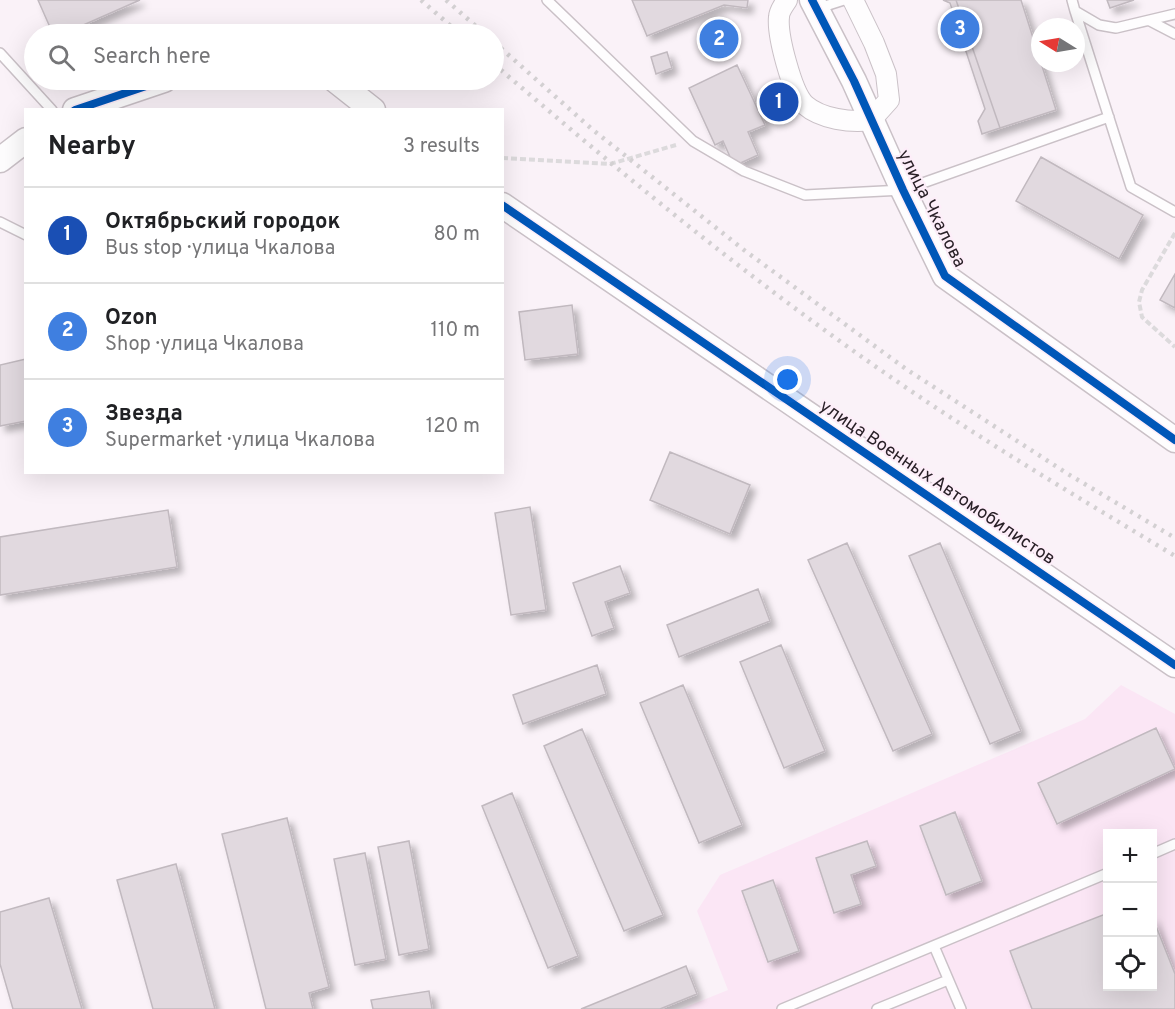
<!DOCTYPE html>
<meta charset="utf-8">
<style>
:root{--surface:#fff;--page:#f6f6f6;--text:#202124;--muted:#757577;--line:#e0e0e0;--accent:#ea580c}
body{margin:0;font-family:Overpass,sans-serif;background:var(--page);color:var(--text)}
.controls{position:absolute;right:18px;bottom:18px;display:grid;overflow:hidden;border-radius:0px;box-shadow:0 6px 24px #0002}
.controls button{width:54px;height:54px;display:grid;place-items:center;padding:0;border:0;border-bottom:2px solid var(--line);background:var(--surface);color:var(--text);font:30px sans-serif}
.compass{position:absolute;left:1031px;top:18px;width:54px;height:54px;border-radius:50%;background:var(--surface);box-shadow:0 6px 24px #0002;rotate:281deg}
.you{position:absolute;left:788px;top:380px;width:21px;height:21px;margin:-15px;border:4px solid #fff;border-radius:50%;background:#1a73e8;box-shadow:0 0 0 9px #1a73e833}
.badge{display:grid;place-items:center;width:39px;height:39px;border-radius:50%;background:var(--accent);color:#fff;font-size:20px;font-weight:700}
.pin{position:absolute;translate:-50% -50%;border:3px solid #fff;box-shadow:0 2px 6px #0006}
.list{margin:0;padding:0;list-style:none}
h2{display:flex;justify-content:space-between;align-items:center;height:78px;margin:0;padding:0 24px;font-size:26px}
h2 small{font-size:20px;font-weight:400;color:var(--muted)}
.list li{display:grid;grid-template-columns:39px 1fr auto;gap:18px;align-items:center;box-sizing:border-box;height:96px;padding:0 24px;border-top:2px solid var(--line)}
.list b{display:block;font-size:22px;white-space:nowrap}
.list p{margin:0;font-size:20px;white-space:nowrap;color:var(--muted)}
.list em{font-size:20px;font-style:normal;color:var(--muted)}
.icon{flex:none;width:33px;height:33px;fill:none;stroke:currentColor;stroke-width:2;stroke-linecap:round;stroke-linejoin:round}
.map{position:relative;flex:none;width:1175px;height:1009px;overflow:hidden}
.search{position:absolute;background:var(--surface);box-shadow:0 6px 24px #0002;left:24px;top:24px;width:480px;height:66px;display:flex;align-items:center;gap:15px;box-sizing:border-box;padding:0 21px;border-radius:33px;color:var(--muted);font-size:22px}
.panel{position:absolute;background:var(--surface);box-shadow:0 6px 24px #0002;left:24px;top:108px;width:480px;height:366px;border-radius:0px}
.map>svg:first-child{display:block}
.built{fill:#fbe6f5;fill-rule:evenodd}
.building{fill:#e1d9df;stroke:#c1b9bf;stroke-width:1.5;filter:url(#shadow)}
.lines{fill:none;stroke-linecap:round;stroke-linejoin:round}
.service-casing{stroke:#cac1c7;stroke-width:12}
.minor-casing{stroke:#cac1c7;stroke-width:22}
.tertiary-casing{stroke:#cac1c7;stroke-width:27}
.path{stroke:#dcdadc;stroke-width:4;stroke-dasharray:6 3;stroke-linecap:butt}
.service{stroke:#fefdfe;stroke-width:9}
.minor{stroke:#fefdfe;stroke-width:20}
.tertiary{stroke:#fefdfe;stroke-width:24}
.rail{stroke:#d3d0d2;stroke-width:4.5;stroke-dasharray:3 6;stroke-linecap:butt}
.cycleway-casing{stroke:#fdeef9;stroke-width:11}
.cycleway{stroke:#0057b8;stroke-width:8}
.labels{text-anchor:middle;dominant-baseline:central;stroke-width:4.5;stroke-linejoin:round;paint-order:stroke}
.street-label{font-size:18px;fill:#2a2128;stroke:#fdeef9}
</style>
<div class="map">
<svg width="1175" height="1009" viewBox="0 0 1175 1009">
<defs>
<filter id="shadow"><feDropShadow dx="5.5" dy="5.5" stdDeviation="3" flood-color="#0004"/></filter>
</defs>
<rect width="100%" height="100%" fill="#faf2f8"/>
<!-- built -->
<path class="built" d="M1121 685 1175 714V1009H681L728 990 697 911 720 875 1085 719ZM1108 834H1152V986H1108Z"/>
<!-- building -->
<path class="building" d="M38 0H140L63 34H53Z
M632 0H748L747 8 724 5 647 36Z
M943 0H956L1000 128 982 134 978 121 985 109 950 3Z
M956 0H1021L1056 110 1000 128Z
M1107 0H1134L1110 8Z
M667 52 672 68 656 74 651 57Z
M737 65 765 125 748 132 758 155 734 166 723 141 715 145 689 88Z
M1041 157 1143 215 1119 259 1016 201Z
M1175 274V308L1160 300Z
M572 305 578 354 525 360 519 312Z
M26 359V421L0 426V365Z
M670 452 750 485 730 534 650 500Z
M530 507 546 610 511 615 495 513Z
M168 510 177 567 0 595V537Z
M847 543 932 734 893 751 808 560Z
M940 543 1021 731 990 744 909 556Z
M620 566 630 593 605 602 614 628 592 636 573 583Z
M758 589 770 621 679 657 667 625Z
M781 645 825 751 784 768 740 662Z
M597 665 606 694 523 724 513 695Z
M683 685 742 825 699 843 640 703Z
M1156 728 1175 769 1057 824 1038 783Z
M582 729 663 915 624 931 544 746Z
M512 793 578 956 548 968 482 806Z
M955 812 982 881 946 895 920 826Z
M287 818 329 987 309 993 313 1009H266L222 834Z
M409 841 429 949 399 955 378 847Z
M867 841 876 866 851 875 861 904 834 913 816 858Z
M365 853 386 959 355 965 334 859Z
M176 864 215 1009H153L117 880Z
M773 880 799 951 768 962 742 891Z
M49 898 82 1009H13L0 964V912Z
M1108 913V986H1152V916L1175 974V1009H1032L1010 951Z
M686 966 697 994 660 1009H581Z
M429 991 432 1009H373L371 1000Z"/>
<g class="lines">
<!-- service casing -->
<g class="service-casing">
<path id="service" d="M547 0 693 141 744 171 805 195 903 190 1109 117
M1072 0 1075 11 1099 25 1116 28 1175 14
M819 8 844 0
M1075 11 1131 187 1175 212
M1150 21 1175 34
M0 53 52 110
M0 222 26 235
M1152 854 1175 844
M934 946 961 1009
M782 1009 1108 873
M877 1009 948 980"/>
</g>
<!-- minor casing -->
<g class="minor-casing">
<path id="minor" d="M787 0C784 5 779 11 779 17 777 35 792 93 805 105 821 119 851 123 871 120L889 100 886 74 874 43 853 0"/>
</g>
<!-- tertiary casing -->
<g class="tertiary-casing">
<path id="tertiary" d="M812 0 854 81 903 190 945 276 1175 440
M335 80 373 110
M75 110 164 80
M0 160 26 140
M502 205 1175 665"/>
</g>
<!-- path -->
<path class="path" d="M502 158 610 164 676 145
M1175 233 1142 290 1139 302 1142 317 1175 347"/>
<!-- service -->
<use href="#service" class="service"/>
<!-- minor -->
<use href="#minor" class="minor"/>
<!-- tertiary -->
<use href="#tertiary" class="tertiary"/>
<!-- rail -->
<path class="rail" d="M421 0 460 34
M446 0 485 34
M494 42 593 130 744 250 906 369 1068 474 1175 538
M494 64C623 175 754 283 895 380 986 443 1081 499 1175 556"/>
<!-- cycleway casing -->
<g class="cycleway-casing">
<path id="cycleway" d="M812 0 854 81 903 190 945 276 1175 440
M75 110 164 80
M502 205 1175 665"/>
</g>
<!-- cycleway -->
<use href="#cycleway" class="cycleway"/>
</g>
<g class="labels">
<!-- street labels -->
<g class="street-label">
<text transform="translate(931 209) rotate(63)">улица Чкалова</text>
<text transform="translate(937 483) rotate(34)">улица Военных Автомобилистов</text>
</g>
</g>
</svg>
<div class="controls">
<button>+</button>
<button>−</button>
<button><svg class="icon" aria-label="locate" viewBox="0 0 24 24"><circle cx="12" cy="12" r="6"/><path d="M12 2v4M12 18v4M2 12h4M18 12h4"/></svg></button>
</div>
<svg class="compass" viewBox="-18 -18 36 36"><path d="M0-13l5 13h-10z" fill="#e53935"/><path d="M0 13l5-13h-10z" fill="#757577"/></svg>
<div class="you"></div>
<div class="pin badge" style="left:779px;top:102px;background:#1a4fb4">1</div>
<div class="pin badge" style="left:719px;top:39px;background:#3f7fe0">2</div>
<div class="pin badge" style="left:960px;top:29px;background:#3f7fe0">3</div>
<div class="search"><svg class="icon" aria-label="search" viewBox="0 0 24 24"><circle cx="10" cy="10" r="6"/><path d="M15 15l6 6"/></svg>Search here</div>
<section class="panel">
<h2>Nearby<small>3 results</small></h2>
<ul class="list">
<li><span class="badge" style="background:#1a4fb4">1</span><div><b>Октябрьский городок</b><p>Bus stop · улица Чкалова</p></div><em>80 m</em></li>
<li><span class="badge" style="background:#3f7fe0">2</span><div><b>Ozon</b><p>Shop · улица Чкалова</p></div><em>110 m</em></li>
<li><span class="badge" style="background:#3f7fe0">3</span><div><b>Звезда</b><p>Supermarket · улица Чкалова</p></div><em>120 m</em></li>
</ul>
</section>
</div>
